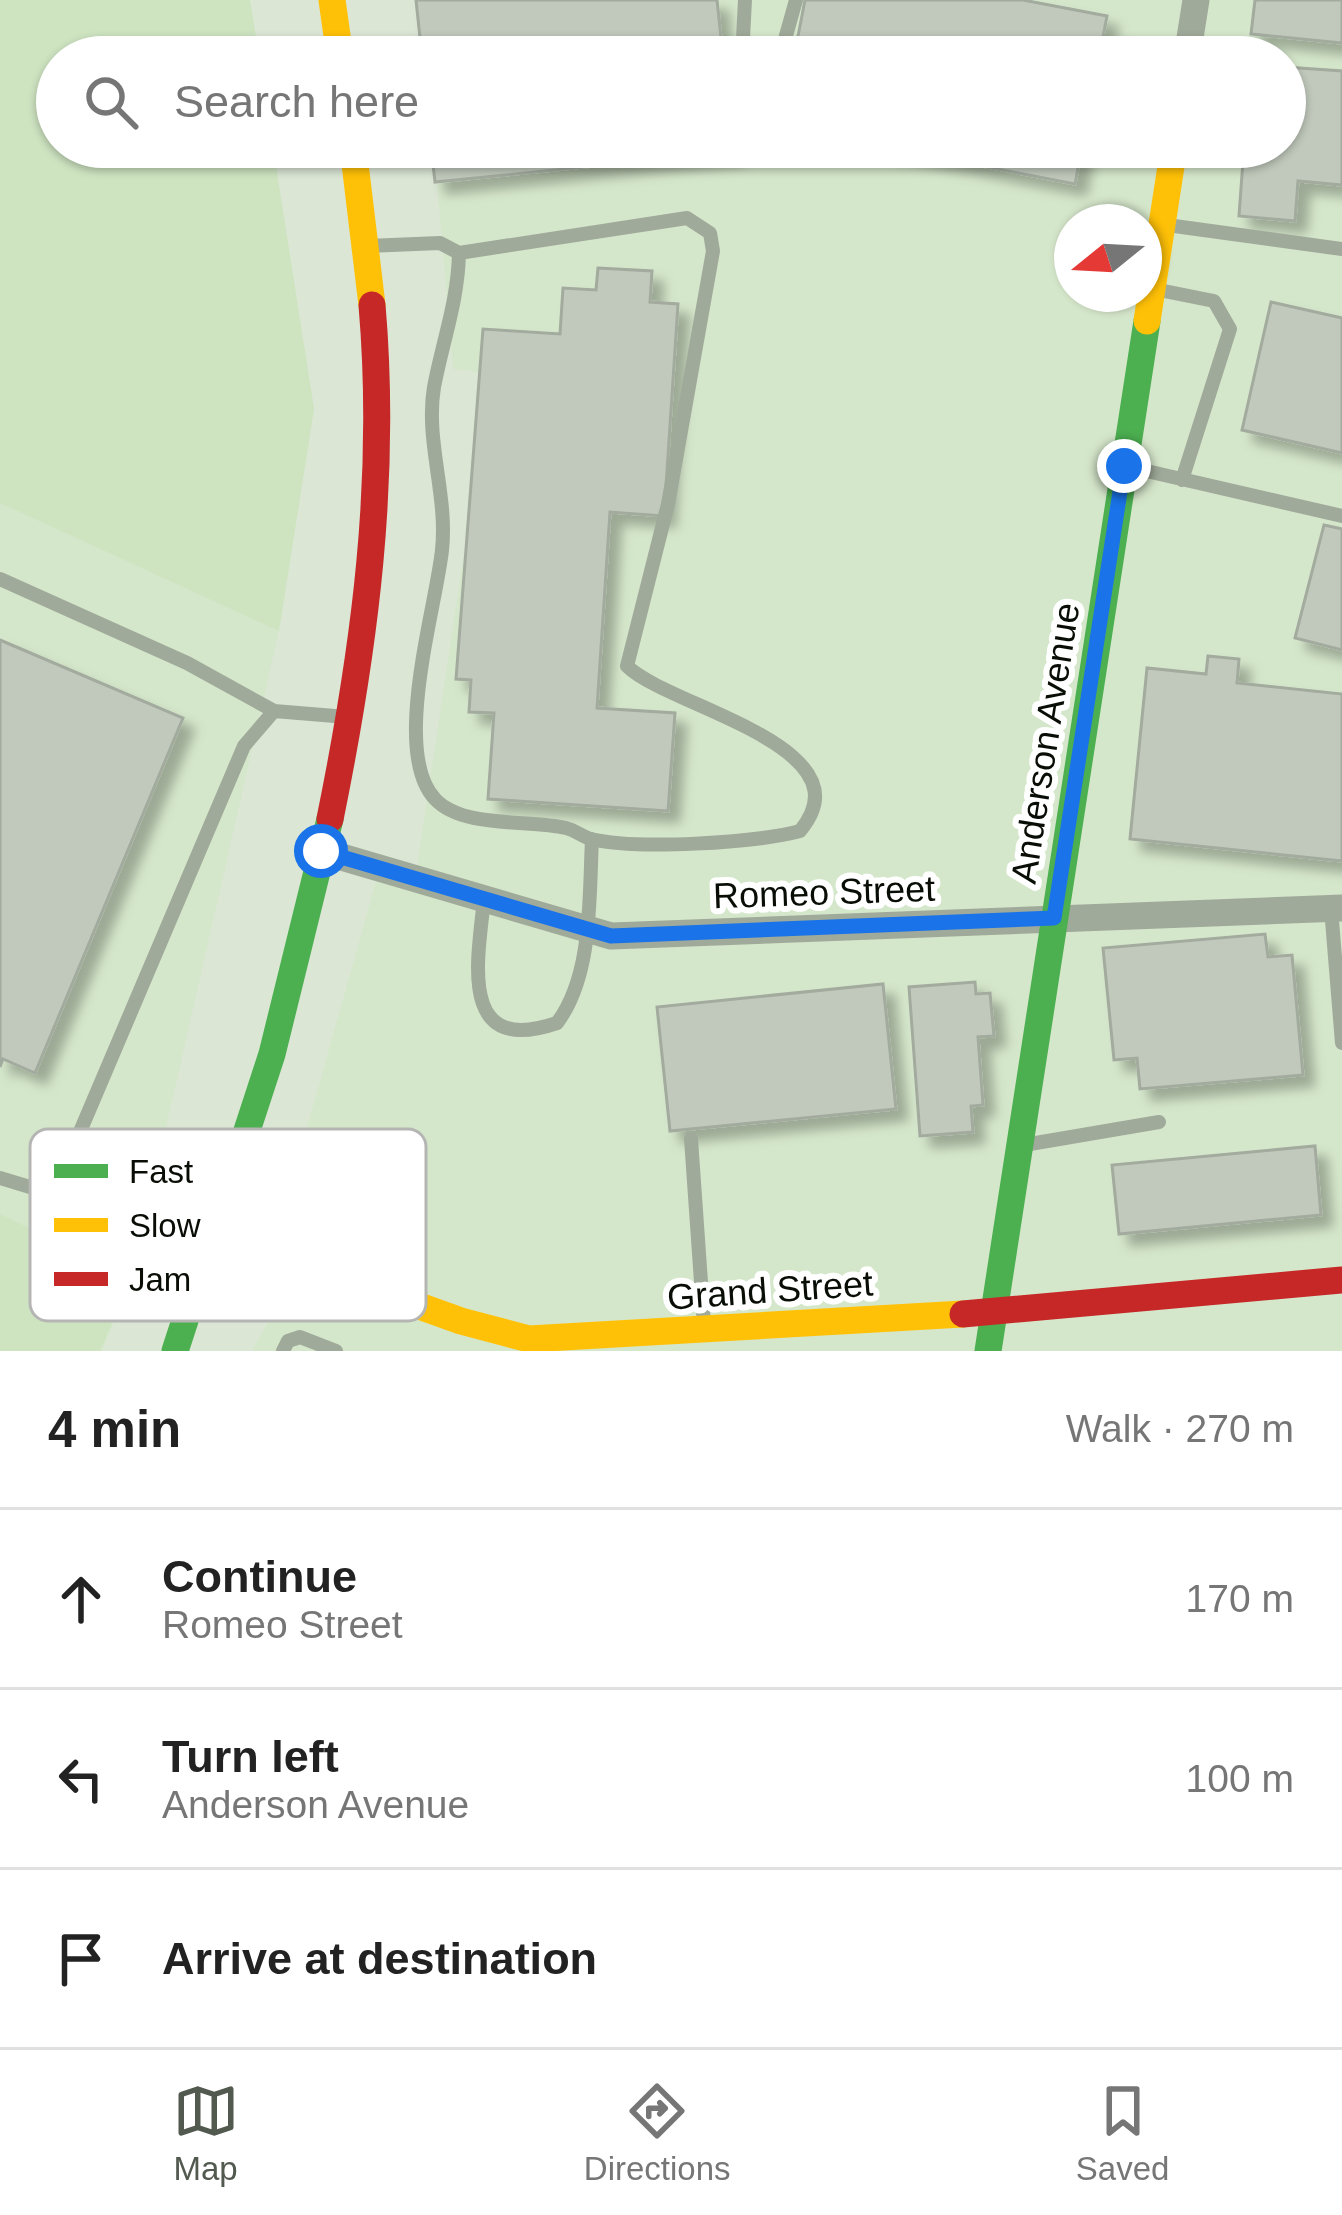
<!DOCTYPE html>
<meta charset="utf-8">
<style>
:root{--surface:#fff;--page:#f6f6f6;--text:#222;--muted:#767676;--line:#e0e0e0;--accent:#52594e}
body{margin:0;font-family:Arial,sans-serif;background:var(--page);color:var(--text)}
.compass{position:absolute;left:1054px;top:204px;width:108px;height:108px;border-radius:50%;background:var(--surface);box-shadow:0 3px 9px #0004;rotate:252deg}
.stop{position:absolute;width:36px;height:36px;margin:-27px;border:9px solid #1a73e8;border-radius:50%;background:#fff}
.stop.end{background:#1a73e8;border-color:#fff;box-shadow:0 3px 12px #0008}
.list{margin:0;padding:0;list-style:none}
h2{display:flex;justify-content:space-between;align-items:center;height:156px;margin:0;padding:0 48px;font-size:51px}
h2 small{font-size:39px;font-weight:400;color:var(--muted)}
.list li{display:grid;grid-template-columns:78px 1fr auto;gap:36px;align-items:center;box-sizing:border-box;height:180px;padding:0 48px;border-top:3px solid var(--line)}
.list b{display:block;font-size:45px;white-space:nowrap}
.list p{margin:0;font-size:39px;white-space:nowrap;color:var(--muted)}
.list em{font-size:39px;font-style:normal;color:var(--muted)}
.icon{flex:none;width:66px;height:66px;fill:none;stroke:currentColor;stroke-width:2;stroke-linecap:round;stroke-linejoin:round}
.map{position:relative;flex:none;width:1342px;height:1351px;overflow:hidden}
.search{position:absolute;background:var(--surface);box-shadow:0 3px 9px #0004;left:36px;right:36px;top:36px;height:132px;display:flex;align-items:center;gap:30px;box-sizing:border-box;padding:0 42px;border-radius:66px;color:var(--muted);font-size:45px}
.sheet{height:696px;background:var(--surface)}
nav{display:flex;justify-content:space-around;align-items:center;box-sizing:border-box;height:168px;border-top:3px solid var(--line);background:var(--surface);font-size:33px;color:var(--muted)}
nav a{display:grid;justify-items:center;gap:6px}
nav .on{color:var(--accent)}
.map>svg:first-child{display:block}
.built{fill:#d5e7cb;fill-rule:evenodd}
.green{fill:#cee4c1}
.building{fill:#c1c9bc;stroke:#a3ab9f;stroke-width:3;filter:url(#shadow)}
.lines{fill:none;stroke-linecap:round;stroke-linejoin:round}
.lane{stroke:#a0aa9a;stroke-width:14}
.street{stroke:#a0aa9a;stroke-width:27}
.fast{stroke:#4caf50;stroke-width:27}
.slow{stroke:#ffc107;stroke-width:27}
.jam{stroke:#c62828;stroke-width:27}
.route{stroke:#1a73e8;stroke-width:15}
.labels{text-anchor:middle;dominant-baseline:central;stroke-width:12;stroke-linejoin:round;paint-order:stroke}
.street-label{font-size:36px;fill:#080d05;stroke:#fff}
.key{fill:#fff;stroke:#b5b6b4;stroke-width:3}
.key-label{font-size:33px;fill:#080d05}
</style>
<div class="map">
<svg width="1342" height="1351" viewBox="0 0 1342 1351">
<defs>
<filter id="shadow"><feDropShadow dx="11" dy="11" stdDeviation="6" flood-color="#0004"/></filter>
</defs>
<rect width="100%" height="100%" fill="#dbe6d5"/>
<!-- built -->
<path class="built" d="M0 0H250L259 57H57V147H273L314 409 279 631 132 1277 102 1351H0Z
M422 0H1342V1351H252L305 1255 275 1242 378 874 415 880 491 373 453 369 434 147H1285V57H427ZM1072 222H1144V294H1072Z"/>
<!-- green -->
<path class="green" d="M0 0H250L259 57H57V147H273L314 409 279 631 0 503Z
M0 1214 132 1277 100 1351H0Z"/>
<!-- building -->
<path class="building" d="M416 0H717L723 57H422Z
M805 0H1023L1107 16 1099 57H794Z
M1255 0H1342V43L1251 34Z
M1285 67 1342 71V185L1298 181 1295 221 1239 216 1244 147H1285Z
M431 147H733V152L435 182Z
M883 147H1082L1075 184Z
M598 268 652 271 650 302 678 304 664 516 610 512 597 708 675 713 668 811 488 799 494 713 469 712 471 680 456 679 483 329 560 334 563 288 596 290Z
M1271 302 1342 318V453L1242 430Z
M1324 525 1342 529V650L1295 638Z
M0 640 183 718 35 1073 3 1059 0 1067Z
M1208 656 1239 659 1237 683 1342 694V861L1130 839 1147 668 1206 674Z
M1265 934 1268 957 1292 955 1303 1075 1140 1089 1137 1058 1114 1060 1103 948Z
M975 982 976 994 990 993 994 1036 978 1037 983 1105 971 1106 973 1132 920 1136 909 987Z
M883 984 896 1109 670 1131 657 1007Z
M1315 1146 1321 1215 1119 1234 1112 1165Z"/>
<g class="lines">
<!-- lane -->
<path class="lane" d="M742 57 745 0
M780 57 796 0
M1167 225 1342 249
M367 246 440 243 459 253 687 218 710 233 713 251 668 504 627 666C668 707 871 746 800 831 755 843 636 850 591 839 583 837 575 830 566 828 529 819 463 829 435 799 391 752 436 608 442 550 448 495 425 441 434 387 443 340 458 301 459 253
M1154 289 1214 301 1230 329 1182 480
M1125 466 1342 516
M0 579 187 663 274 711
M484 899C478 959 457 1057 557 1023 593 975 589 897 592 839
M1331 908 1342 1043
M691 1139 704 1325
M1024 1145 1159 1122
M0 1178 76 1201 204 1254
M76 1201 65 1167 244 746 274 711 347 717
M283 1351 288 1341 300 1337 336 1351"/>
<!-- street -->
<path class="street" d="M1187 57 1196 0
M321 851 611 936 1342 908"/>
<!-- fast -->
<path class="fast" d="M175 1351 272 1054 330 819
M988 1351 1147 321"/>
<!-- slow -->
<path class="slow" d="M332 0 340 57
M353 147 372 305
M1147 321 1174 147
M218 1234 461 1321 529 1339 963 1314"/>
<!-- jam -->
<path class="jam" d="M330 819C365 647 387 480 372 305
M963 1314 1342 1280"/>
</g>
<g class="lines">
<!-- route -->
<path class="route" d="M321 851 611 936 1054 918 1124 466"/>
</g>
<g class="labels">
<!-- street labels -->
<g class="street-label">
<text transform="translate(1045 743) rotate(-81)">Anderson Avenue</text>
<text transform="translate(824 892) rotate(-2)">Romeo Street</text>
<text transform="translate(770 1290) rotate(-4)">Grand Street</text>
</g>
</g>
<!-- legend -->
<rect x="30" y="1129" width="396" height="192" rx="18" class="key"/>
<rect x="54" y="1164" width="54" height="14" fill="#4caf50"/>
<rect x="54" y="1218" width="54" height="14" fill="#ffc107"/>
<rect x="54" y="1272" width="54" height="14" fill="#c62828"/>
<g class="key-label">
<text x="129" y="1183">Fast</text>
<text x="129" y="1237">Slow</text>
<text x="129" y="1291">Jam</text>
</g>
</svg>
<svg class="compass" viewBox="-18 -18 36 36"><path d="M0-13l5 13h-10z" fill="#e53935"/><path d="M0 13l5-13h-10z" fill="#767676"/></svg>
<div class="stop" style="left:321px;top:851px"></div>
<div class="stop end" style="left:1124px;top:466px"></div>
<div class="search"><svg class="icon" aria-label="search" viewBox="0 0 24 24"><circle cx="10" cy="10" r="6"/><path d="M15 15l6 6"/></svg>Search here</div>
</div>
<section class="sheet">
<h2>4 min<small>Walk · 270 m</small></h2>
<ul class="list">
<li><svg class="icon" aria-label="ahead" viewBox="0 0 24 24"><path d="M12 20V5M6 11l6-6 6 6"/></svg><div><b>Continue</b><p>Romeo Street</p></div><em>170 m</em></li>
<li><svg class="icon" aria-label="left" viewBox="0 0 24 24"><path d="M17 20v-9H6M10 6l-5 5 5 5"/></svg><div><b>Turn left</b><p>Anderson Avenue</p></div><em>100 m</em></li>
<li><svg class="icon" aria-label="arrive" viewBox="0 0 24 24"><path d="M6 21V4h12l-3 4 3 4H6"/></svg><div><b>Arrive at destination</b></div></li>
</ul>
</section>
<nav>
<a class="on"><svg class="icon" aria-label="map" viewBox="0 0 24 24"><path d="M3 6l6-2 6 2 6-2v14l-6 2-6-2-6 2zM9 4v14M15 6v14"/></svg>Map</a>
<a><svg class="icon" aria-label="directions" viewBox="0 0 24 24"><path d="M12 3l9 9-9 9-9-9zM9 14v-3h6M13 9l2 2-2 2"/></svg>Directions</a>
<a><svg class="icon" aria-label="saved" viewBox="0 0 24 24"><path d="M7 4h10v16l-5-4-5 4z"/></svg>Saved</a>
</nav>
